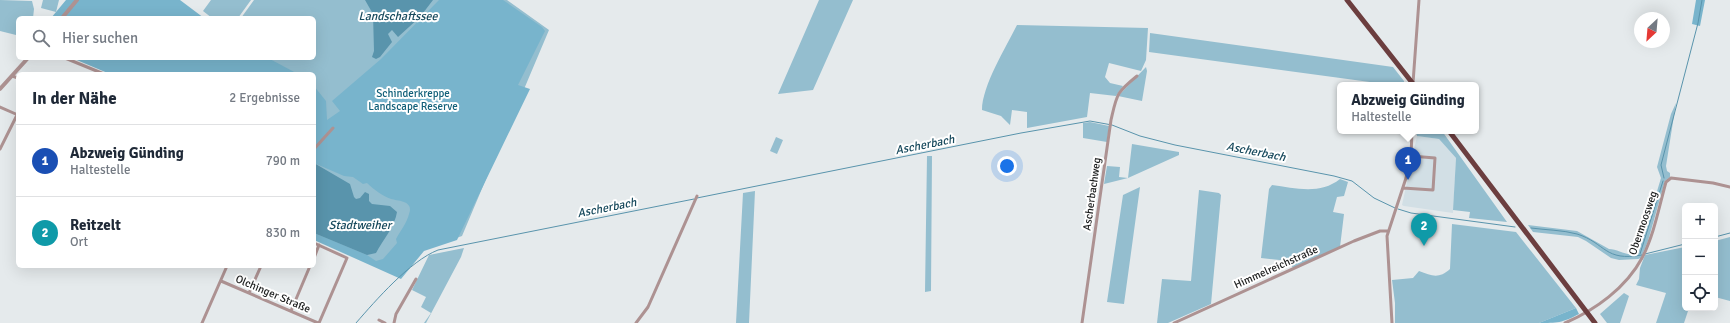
<!DOCTYPE html>
<html lang="de">
<meta charset="utf-8">
<style>
:root{--surface:#fff;--page:#f2f2f3;--text:#1f2937;--muted:#747a83;--line:#e0e1e3;--accent:#ea580c}
body{margin:0;font-family:Signika,sans-serif;background:var(--page);color:var(--text)}
.controls{position:absolute;right:12px;bottom:12px;display:grid;overflow:hidden;border-radius:6px;box-shadow:0 4px 16px #0002}
.controls button{width:36px;height:36px;display:grid;place-items:center;padding:0;border:0;border-bottom:1px solid var(--line);background:var(--surface);color:var(--text);font:20px sans-serif}
.compass{position:absolute;left:1634px;top:12px;width:36px;height:36px;border-radius:50%;background:var(--surface);box-shadow:0 4px 16px #0002;rotate:206deg}
.you{position:absolute;left:1007px;top:166px;width:14px;height:14px;margin:-10px;border:3px solid #fff;border-radius:50%;background:#1a73e8;box-shadow:0 0 0 6px #1a73e833}
.badge{display:grid;place-items:center;width:26px;height:26px;border-radius:50%;background:var(--accent);color:#fff;font-size:13px;font-weight:700}
.pin{position:absolute;translate:-50% -33px;filter:drop-shadow(0 1px 2px #0008)}
.pin::after{content:'';position:absolute;top:21px;width:14px;height:12px;background:inherit;clip-path:polygon(0 0,100% 0,50% 100%)}
.popup{position:absolute;left:1337px;top:82px;width:142px;height:52px;box-sizing:border-box;display:grid;place-content:center;border-radius:6px;background:var(--surface);filter:drop-shadow(0 1px 3px #0005);font-size:13px;white-space:nowrap;color:var(--muted)}
.popup b{font-size:15px;color:var(--text)}
.popup::after{content:'';position:absolute;left:50%;top:100%;margin-left:-8px;border:8px solid transparent;border-top-color:var(--surface)}
.list{margin:0;padding:0;list-style:none}
h2{display:flex;justify-content:space-between;align-items:center;height:52px;margin:0;padding:0 16px;font-size:17px}
h2 small{font-size:13px;font-weight:400;color:var(--muted)}
.list li{display:grid;grid-template-columns:26px 1fr auto;gap:12px;align-items:center;box-sizing:border-box;height:72px;padding:0 16px;border-top:1px solid var(--line)}
.list b{display:block;font-size:15px;white-space:nowrap}
.list p{margin:0;font-size:13px;white-space:nowrap;color:var(--muted)}
.list em{font-size:13px;font-style:normal;color:var(--muted)}
.icon{flex:none;width:22px;height:22px;fill:none;stroke:currentColor;stroke-width:2;stroke-linecap:round;stroke-linejoin:round}
.map{position:relative;flex:none;width:1730px;height:323px;overflow:hidden}
.search{position:absolute;background:var(--surface);box-shadow:0 4px 16px #0002;left:16px;top:16px;width:300px;height:44px;display:flex;align-items:center;gap:10px;box-sizing:border-box;padding:0 14px;border-radius:6px;color:var(--muted);font-size:15px}
.panel{position:absolute;background:var(--surface);box-shadow:0 4px 16px #0002;left:16px;top:72px;width:300px;height:196px;border-radius:6px}
.map>svg:first-child{display:block}
.built{fill:#d2dfe5}
.green{fill:#94becf}
.forest{fill:#78b4cc}
.water{fill:#5994ac}
.lines{fill:none;stroke-linecap:round;stroke-linejoin:round}
.stream{stroke:#5994ac;stroke-width:1}
.minor{stroke:#ad9292;stroke-width:3}
.tertiary{stroke:#ad9292;stroke-width:4}
.trunk{stroke:#6c3e3f;stroke-width:5}
.labels{text-anchor:middle;dominant-baseline:central;stroke-width:4;stroke-linejoin:round;paint-order:stroke}
.park-label{font-size:11px;fill:#126079;stroke:#fff}
.street-label{font-size:11px;fill:#1b1d1d;stroke:#fff}
.water-label{font-size:12px;font-style:italic;fill:#184a5d;stroke:#fff}
</style>
<div class="map">
<svg width="1730" height="323" viewBox="0 0 1730 323">
<rect width="100%" height="100%" fill="#e5eaec"/>
<!-- built -->
<path class="built" d="M1417 136 1439 139 1456 158 1453 213 1404 206 1402 205Z"/>
<!-- green -->
<path class="green" d="M0 0 32 1 34 9 33 18H18V31L16 35 0 31Z
M43 0H59L56 12 41 8Z
M211 0H251L238 18H212L203 11Z
M254 0H507L549 30 462 236 420 251 398 275 314 237V74H124L86 58H314V18H241Z
M819 0H853L813 90 778 94Z
M1017 25 1148 28 1146 60 1141 71 1109 63 1105 77 1110 83 1123 86 1116 96 1090 93 1087 117 1027 128V112L1012 110 1010 125 1001 116 982 110C982 86 1006 47 1017 25Z
M1150 33 1393 67 1404 81V85H1392L1149 52Z
M1146 67 1147 71 1142 101 1118 96Z
M1676 103 1666 166 1667 171 1670 173V177L1665 181 1648 241 1641 258 1638 259 1619 260 1611 258 1586 241 1578 237 1533 232 1528 225 1577 231 1609 249C1619 249 1629 259 1639 251L1661 178 1657 167 1671 114Z
M1090 122 1109 126 1107 142 1083 138V123Z
M1416 131H1442L1507 222 1469 218 1470 212 1453 210 1456 158 1439 139 1417 136Z
M776 137 783 140 777 154 770 151Z
M1132 144 1179 152V155L1128 178 1104 184 1107 166 1120 167 1119 177 1128 178Z
M927 156H932L931 291 925 292Z
M1340 179 1348 182 1344 196 1337 197 1333 212 1344 214 1340 247 1293 268 1289 261 1261 258 1269 189 1272 185C1295 188 1320 195 1340 179Z
M1140 187 1124 304 1107 302 1123 195Z
M1199 190 1219 193 1221 195 1211 304 1168 323H1157L1162 279 1191 281Z
M755 191 749 323H736L743 193Z
M1452 224 1516 232 1576 308 1539 323H1395V303L1392 280 1413 278 1419 271C1432 276 1439 279 1450 269Z
M1730 237V301L1715 297V241Z
M1685 247V308H1689L1684 323H1656L1666 293 1636 285 1639 279 1640 268 1645 255Z
M464 248 461 257 426 323H424L431 313 421 307 426 297 412 290 429 255Z
M1624 293 1629 296 1620 323H1607L1600 314Z"/>
<!-- forest -->
<path class="forest" d="M66 0H180L204 18H51Z
M439 0H503L542 27 545 31 518 85 530 89 457 240 424 251 401 279 314 240V233L367 255 376 261 383 259 397 243 396 239C400 231 407 223 409 214 414 201 399 201 391 199 383 196 374 190 367 183L363 184 353 177 344 176 314 163V86L326 101 327 120 340 111 332 101 381 59Z
M1696 0H1705L1700 26 1692 24Z
M72 58H268L298 74H110Z
M1576 308 1579 314C1562 323 1557 323 1539 323Z"/>
<!-- water -->
<path class="water" d="M365 0H433L420 17 398 37 392 30 388 34 392 42 380 57 376 59 372 57 374 51 373 14Z
M314 163 350 184 354 197 356 199 360 198 365 192 369 194V201L372 204 390 206 397 212C395 226 383 240 376 253L367 255 314 233Z"/>
<g class="lines">
<!-- stream -->
<path class="stream" d="M1664 178 1661 165 1698 23 1702 0
M697 198 1021 133 1090 121 1112 125 1140 136 1175 145 1334 176 1352 181 1374 198 1395 208
M1398 209 1411 213 1515 227
M1531 228C1545 230 1563 230 1577 234 1606 243 1604 262 1642 255
M1715 237 1730 233
M1640 254 1663 181
M1645 254 1685 244
M356 323C376 300 410 261 438 250L694 199"/>
<!-- minor -->
<path class="minor" d="M65 58 104 74
M12 76 18 78
M1413 83 1419 0
M0 107 18 115
M0 149 17 115
M314 149 333 128
M1403 188 1433 190 1435 158 1411 156
M314 243 347 258 319 323
M314 258 319 245
M221 281 318 323
M249 293 261 266
M291 311 310 266
M379 320 385 323
M202 323 227 266
M394 323 396 314 416 279
M636 323 648 307 697 196
M1082 323 1111 120C1117 94 1116 93 1137 76
M1174 323 1354 241 1380 231H1388
M1392 323 1387 236 1406 178 1411 156 1412 131
M1565 323C1595 310 1626 288 1642 258 1654 235 1659 207 1666 182L1671 178 1713 183 1730 187"/>
<!-- tertiary -->
<path class="tertiary" d="M62 18 77 0
M0 89 28 58"/>
<!-- trunk -->
<path class="trunk" d="M1347 0 1414 85
M1449 131 1595 323"/>
</g>
<g class="labels">
<!-- park labels -->
<g class="park-label">
<text x="413" y="93">Schinderkreppe<tspan x="413" dy="13">Landscape Reserve</tspan></text>
</g>
<!-- street labels -->
<g class="street-label">
<text transform="translate(1092 194) rotate(-82)">Ascherbachweg</text>
<text transform="translate(1643 223) rotate(-71)">Obermoosweg</text>
<text transform="translate(1276 267) rotate(-24)">Himmelreichstraße</text>
<text transform="translate(273 294) rotate(23)">Olchinger Straße</text>
</g>
<!-- water labels -->
<g class="water-label">
<text x="398" y="16">Landschaftssee</text>
<text transform="translate(925 145) rotate(-11)">Ascherbach</text>
<text transform="translate(1256 152) rotate(11)">Ascherbach</text>
<text transform="translate(607 208) rotate(-11)">Ascherbach</text>
<text x="360" y="225">Stadtweiher</text>
</g>
</g>
</svg>
<div class="controls">
<button>+</button>
<button>−</button>
<button><svg class="icon" aria-label="locate" viewBox="0 0 24 24"><circle cx="12" cy="12" r="6"/><path d="M12 2v4M12 18v4M2 12h4M18 12h4"/></svg></button>
</div>
<svg class="compass" viewBox="-18 -18 36 36"><path d="M0-13l5 13h-10z" fill="#e53935"/><path d="M0 13l5-13h-10z" fill="#747a83"/></svg>
<div class="you"></div>
<div class="pin badge" style="left:1408px;top:180px;background:#1a4fb4">1</div>
<div class="popup"><b>Abzweig Günding</b>Haltestelle</div>
<div class="pin badge" style="left:1424px;top:246px;background:#0f9aa8">2</div>
<div class="search"><svg class="icon" aria-label="search" viewBox="0 0 24 24"><circle cx="10" cy="10" r="6"/><path d="M15 15l6 6"/></svg>Hier suchen</div>
<section class="panel">
<h2>In der Nähe<small>2 Ergebnisse</small></h2>
<ul class="list">
<li><span class="badge" style="background:#1a4fb4">1</span><div><b>Abzweig Günding</b><p>Haltestelle</p></div><em>790 m</em></li>
<li><span class="badge" style="background:#0f9aa8">2</span><div><b>Reitzelt</b><p>Ort</p></div><em>830 m</em></li>
</ul>
</section>
</div>
